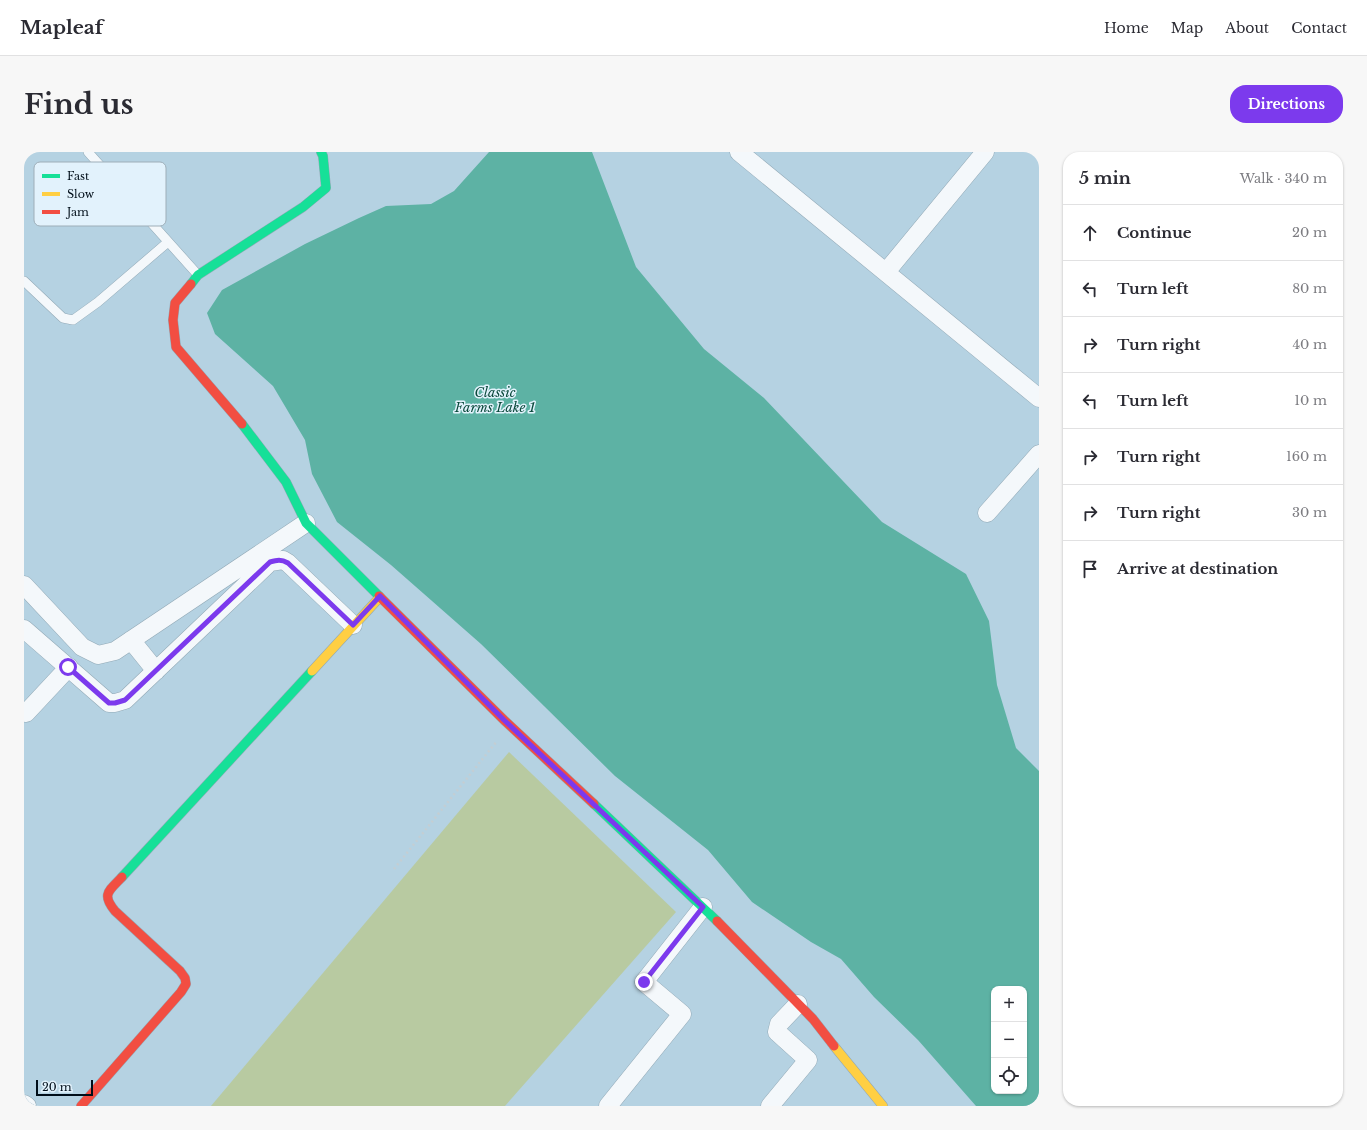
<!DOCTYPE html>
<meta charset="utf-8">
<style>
:root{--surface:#fff;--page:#f7f7f7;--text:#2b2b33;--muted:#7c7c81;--line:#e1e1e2;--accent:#7c3aed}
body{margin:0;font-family:"Libre Baskerville",serif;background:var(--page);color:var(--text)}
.controls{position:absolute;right:12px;bottom:12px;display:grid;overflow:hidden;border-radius:8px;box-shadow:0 1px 3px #0004}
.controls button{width:36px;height:36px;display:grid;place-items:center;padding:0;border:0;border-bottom:1px solid var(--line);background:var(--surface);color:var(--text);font:20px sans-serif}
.scale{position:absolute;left:12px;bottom:10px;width:57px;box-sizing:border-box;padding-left:4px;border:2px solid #000e19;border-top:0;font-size:11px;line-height:14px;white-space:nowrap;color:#000e19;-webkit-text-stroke:3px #e2f2fc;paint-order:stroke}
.stop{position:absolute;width:12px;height:12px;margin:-9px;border:3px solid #7c3aed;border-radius:50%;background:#fff}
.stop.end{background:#7c3aed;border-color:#fff;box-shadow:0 1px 4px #0008}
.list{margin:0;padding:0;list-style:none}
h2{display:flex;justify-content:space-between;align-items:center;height:52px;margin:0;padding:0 16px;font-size:17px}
h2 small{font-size:13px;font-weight:400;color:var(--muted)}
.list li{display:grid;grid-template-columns:26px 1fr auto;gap:12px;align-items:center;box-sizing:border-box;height:56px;padding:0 16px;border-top:1px solid var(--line)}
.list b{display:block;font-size:15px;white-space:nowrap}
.list em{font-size:13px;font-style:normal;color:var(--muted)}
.icon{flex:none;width:22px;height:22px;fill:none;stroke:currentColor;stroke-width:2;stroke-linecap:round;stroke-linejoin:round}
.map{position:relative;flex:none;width:1015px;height:954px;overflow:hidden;border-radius:16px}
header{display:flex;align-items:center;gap:24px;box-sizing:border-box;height:56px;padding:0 20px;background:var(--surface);border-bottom:1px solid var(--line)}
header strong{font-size:19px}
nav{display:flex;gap:22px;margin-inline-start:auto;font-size:14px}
.intro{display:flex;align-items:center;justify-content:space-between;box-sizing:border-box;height:96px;padding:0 24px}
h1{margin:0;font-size:28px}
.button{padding:10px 18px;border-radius:16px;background:var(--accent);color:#fff;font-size:14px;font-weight:700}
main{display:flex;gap:24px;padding:0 24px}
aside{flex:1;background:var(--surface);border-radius:16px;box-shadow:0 1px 3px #0004}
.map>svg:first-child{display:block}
.green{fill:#b8caa1}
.water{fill:#5db2a4;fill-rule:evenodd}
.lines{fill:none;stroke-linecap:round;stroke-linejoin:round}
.lane-casing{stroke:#92a9b6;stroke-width:10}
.street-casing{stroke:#92a9b6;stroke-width:19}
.fast-casing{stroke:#92a9b6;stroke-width:10}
.slow-casing{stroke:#92a9b6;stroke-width:10}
.jam-casing{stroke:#92a9b6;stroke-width:10}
.path{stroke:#c4ced3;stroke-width:2.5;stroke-dasharray:2 3;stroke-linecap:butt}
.lane{stroke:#f4f8fb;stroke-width:9}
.street{stroke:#f4f8fb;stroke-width:18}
.fast{stroke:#16e098;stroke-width:9}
.slow{stroke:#ffcf43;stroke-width:9}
.jam{stroke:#f24e42;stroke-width:9}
.route{stroke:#7c3aed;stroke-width:5}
.labels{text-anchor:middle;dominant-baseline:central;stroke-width:3;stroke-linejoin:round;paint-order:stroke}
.water-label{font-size:13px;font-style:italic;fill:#0a493b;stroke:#e2f2fc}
.key{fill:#e2f2fc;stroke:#9eaeb8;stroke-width:1}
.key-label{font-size:11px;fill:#000e19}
</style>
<header>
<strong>Mapleaf</strong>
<nav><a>Home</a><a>Map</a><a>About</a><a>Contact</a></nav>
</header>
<div class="intro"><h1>Find us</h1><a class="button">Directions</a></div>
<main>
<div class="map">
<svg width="1015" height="954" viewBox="0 0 1015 954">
<rect width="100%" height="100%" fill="#b5d2e2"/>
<!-- green -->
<path class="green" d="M485 600 652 760 481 954H187Z"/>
<!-- water -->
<path class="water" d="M465 0H568L612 115 680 197 740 246 858 370 942 422 965 469 973 533 992 596 1015 619V954H952L894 888 850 845 817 807 787 790 728 750 684 698 591 624 457 492 367 413 313 370 288 322 281 288 249 234 191 182 183 161 198 138 281 92 335 66 362 54 407 52 430 39ZM970 837H1000V939H970Z"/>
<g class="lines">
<!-- lane casing -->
<g class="lane-casing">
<path id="lane" d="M64 0 174 123
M0 129 39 166 49 168 74 150 144 90"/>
</g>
<!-- street casing -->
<g class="street-casing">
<path id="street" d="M715 0 1015 246
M862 120 961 0
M963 361 1015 302
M0 433 58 495 74 503 91 499 282 371
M0 477 85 551H91L101 548 246 410 259 408 264 411 329 473
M107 488 132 519
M2 561 45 515
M0 952 3 954
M584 954 658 862 620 830 679 755
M746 954 784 908 753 880 755 872 774 852"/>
</g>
<!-- fast casing -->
<g class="fast-casing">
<path id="fast" d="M167 132 174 123 279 55 302 36 299 4 297 0
M218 272 262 330 282 371 355 444
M570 652 693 769
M98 725 288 519"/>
</g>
<!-- slow casing -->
<g class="slow-casing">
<path id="slow" d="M288 519 356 445
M810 894 859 954"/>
</g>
<!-- jam casing -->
<g class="jam-casing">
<path id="jam" d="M167 132 151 151 149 168 152 195 218 272
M355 444 480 568 570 652
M693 769 789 867 810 894
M57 954 157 840 162 832 161 826 156 819 91 759C77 742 85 739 98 725"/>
</g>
<!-- path -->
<path class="path" d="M370 717 473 589"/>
<!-- lane -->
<use href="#lane" class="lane"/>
<!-- street -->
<use href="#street" class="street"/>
<!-- fast -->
<use href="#fast" class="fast"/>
<!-- slow -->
<use href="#slow" class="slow"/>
<!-- jam -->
<use href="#jam" class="jam"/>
</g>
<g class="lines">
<!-- route -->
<path class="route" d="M44 515 85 551H91L101 548 246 410C253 408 257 407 264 411L329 473 356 444 480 568 679 755 620 830"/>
</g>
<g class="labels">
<!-- water labels -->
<g class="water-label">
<text x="471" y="240">Classic<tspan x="471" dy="15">Farms Lake 1</tspan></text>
</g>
</g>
<!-- legend -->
<rect x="10" y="10" width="132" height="64" rx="6" class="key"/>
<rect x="18" y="22" width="18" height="4" fill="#16e098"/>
<rect x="18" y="40" width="18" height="4" fill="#ffcf43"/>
<rect x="18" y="58" width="18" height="4" fill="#f24e42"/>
<g class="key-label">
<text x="43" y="28">Fast</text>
<text x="43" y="46">Slow</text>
<text x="43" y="64">Jam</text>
</g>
</svg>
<div class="controls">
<button>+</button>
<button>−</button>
<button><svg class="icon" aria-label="locate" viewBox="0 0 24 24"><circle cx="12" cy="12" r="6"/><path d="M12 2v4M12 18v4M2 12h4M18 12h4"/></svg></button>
</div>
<div class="scale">20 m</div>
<div class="stop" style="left:44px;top:515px"></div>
<div class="stop end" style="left:620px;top:830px"></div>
</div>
<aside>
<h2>5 min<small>Walk · 340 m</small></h2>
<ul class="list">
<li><svg class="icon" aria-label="ahead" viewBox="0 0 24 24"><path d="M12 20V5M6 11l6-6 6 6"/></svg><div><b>Continue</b></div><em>20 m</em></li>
<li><svg class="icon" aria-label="left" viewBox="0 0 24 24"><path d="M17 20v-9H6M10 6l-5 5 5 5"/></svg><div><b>Turn left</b></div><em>80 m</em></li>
<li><svg class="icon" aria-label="right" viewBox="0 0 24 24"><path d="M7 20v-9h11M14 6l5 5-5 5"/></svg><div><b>Turn right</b></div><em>40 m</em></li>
<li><svg class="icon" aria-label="left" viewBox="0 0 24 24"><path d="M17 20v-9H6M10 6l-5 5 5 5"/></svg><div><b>Turn left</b></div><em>10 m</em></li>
<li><svg class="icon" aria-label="right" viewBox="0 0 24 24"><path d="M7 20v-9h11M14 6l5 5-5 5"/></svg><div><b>Turn right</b></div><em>160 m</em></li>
<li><svg class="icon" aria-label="right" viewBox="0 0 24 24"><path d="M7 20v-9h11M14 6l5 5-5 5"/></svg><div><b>Turn right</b></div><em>30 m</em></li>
<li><svg class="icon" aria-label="arrive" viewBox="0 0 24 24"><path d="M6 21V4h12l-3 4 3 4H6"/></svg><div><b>Arrive at destination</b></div></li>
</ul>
</aside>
</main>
